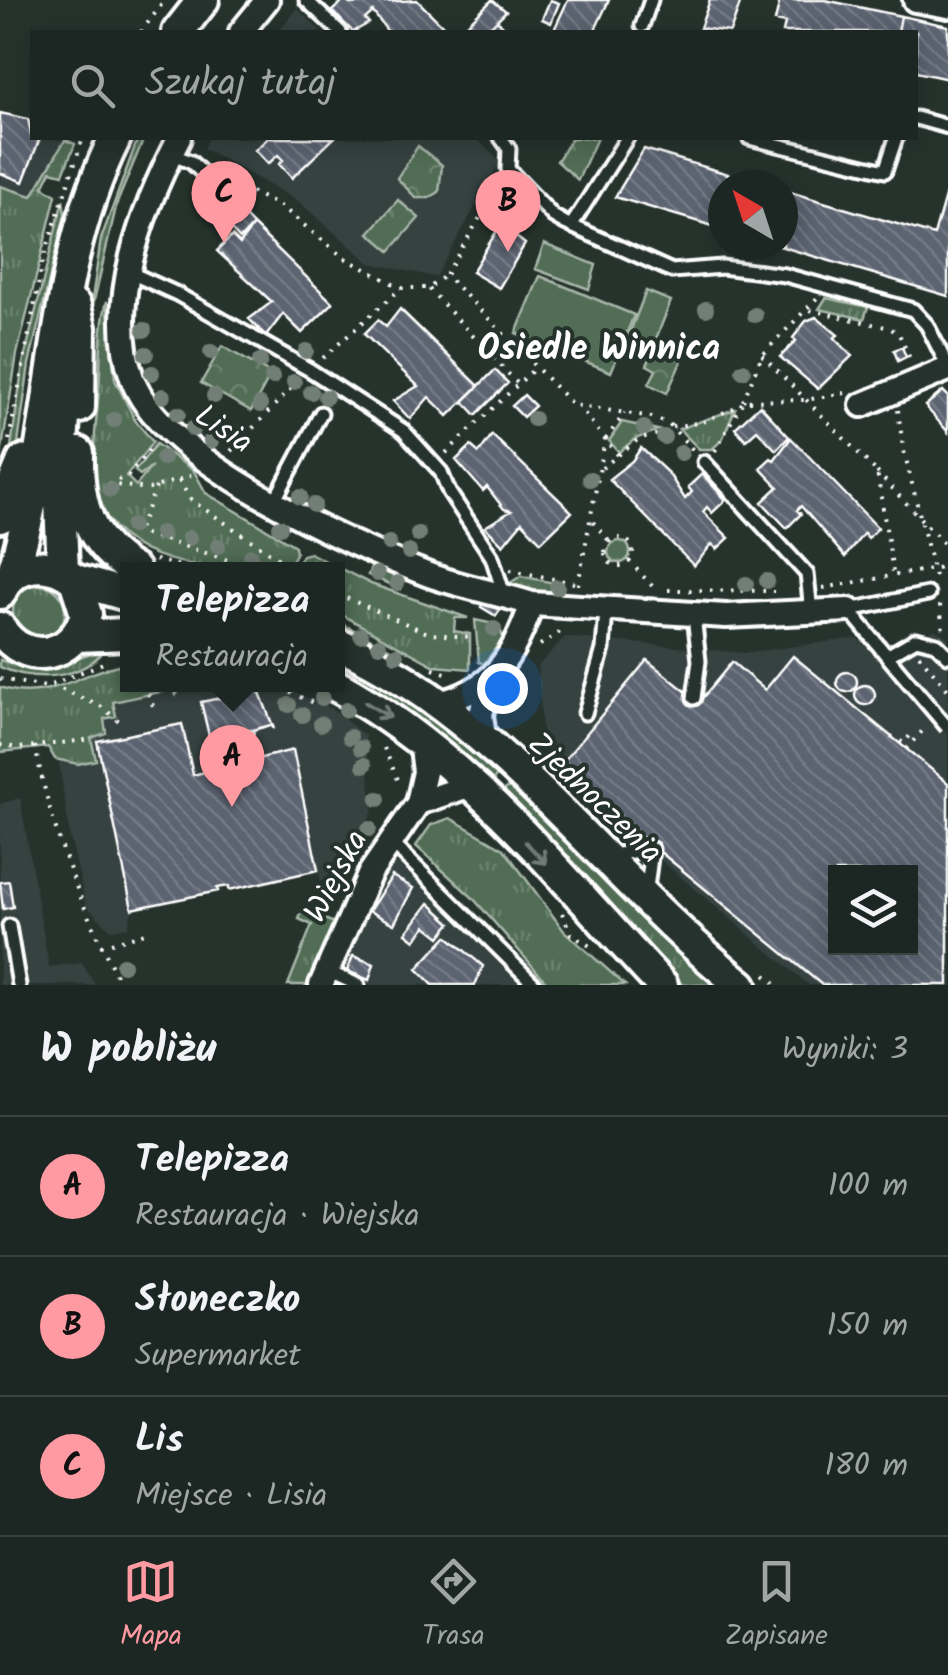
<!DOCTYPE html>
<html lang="pl">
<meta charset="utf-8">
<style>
:root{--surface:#1c2622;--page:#29322f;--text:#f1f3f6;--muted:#a0a5a5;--line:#3a4340;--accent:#ff9aa2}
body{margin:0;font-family:Kalam,sans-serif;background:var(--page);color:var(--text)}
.controls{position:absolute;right:30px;bottom:30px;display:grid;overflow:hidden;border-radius:0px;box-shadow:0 5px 25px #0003}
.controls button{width:90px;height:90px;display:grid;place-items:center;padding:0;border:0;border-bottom:2px solid var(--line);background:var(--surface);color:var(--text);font:50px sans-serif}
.compass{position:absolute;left:708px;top:170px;width:90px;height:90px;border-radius:50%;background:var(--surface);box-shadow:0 5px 25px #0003;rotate:321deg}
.you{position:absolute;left:502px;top:688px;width:35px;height:35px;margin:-25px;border:8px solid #fff;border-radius:50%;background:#1a73e8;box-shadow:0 0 0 15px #1a73e833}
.badge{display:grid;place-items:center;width:65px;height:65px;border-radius:50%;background:var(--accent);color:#111;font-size:32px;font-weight:700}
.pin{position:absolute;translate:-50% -82px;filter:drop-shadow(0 2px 5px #0008)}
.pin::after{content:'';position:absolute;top:52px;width:35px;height:30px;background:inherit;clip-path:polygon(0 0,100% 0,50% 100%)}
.popup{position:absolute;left:120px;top:562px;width:225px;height:130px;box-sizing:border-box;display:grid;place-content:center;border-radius:0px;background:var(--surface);filter:drop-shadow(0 2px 8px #0005);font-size:32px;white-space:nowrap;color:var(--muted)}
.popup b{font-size:38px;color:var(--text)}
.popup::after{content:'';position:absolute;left:50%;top:100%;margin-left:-20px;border:20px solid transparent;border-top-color:var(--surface)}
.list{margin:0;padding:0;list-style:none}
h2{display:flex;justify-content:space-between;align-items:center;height:130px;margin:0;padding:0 40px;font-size:42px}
h2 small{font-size:32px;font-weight:400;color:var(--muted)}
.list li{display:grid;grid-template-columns:65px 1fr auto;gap:30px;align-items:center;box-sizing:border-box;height:140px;padding:0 40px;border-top:2px solid var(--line)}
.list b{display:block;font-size:38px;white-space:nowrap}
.list p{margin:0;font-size:32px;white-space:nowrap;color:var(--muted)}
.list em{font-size:32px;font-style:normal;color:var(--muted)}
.icon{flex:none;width:55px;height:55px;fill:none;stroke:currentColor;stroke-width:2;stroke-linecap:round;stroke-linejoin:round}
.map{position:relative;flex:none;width:948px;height:985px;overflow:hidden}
.search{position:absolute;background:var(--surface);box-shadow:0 5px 25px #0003;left:30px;right:30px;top:30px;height:110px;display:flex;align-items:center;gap:25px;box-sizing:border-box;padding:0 35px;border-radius:0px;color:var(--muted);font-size:38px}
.sheet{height:550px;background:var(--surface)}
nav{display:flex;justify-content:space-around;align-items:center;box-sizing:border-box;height:140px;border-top:2px solid var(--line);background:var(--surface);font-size:28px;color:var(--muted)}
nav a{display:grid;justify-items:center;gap:5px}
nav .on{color:var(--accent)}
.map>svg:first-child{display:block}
.built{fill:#364241;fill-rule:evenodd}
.grass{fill:url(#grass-tufts);stroke:#a8b6aa;stroke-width:2.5}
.park{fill:url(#park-crowns);stroke:#a8b6aa;stroke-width:2.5}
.pitch{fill:#516d54;stroke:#a8b6aa;stroke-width:2.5}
.building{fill:url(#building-back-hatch);stroke:#fff;stroke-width:2.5;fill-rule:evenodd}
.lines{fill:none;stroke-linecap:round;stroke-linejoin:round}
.lane-casing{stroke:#fff;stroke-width:19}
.street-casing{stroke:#fff;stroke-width:30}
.secondary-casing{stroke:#fff;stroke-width:38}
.path{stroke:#fff;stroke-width:4;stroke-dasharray:2.5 8;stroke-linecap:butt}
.lane{stroke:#26332d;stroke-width:11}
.street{stroke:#26332d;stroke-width:22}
.secondary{stroke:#26332d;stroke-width:30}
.lane-bridge-casing{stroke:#fff;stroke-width:19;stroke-linecap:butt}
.lane-bridge{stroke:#26332d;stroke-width:11}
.tree{fill:#727f76}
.oneway{stroke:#727a76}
.labels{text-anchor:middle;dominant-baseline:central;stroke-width:8;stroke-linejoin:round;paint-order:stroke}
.street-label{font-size:32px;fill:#fff;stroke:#26332d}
.neighbourhood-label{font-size:35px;font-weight:bold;fill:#fff;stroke:#26332d}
</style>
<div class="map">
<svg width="948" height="985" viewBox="0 0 948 985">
<defs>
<pattern id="grass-tufts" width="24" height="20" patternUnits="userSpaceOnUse" patternTransform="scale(2.5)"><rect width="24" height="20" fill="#516d54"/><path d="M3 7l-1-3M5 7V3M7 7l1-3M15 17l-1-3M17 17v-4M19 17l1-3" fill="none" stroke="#6b836e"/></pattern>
<pattern id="park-crowns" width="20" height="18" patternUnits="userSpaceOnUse" patternTransform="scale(2.5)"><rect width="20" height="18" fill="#516d54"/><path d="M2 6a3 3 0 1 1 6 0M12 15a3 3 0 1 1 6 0" fill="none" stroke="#6b836e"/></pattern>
<pattern id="building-back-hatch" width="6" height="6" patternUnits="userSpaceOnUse" patternTransform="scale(2.5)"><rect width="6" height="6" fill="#5b6471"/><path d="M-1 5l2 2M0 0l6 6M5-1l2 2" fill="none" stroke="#747b86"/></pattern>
</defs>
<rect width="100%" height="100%" fill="#26332d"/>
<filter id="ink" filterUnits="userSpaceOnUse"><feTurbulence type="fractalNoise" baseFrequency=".01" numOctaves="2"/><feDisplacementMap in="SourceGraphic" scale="20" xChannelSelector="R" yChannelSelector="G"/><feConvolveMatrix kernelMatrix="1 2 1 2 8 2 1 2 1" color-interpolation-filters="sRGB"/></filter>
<g filter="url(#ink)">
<!-- built -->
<path class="built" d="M297 8 321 32H278Z
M0 114 32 127V138L65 140 32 196 0 186Z
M209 138H476L500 162 436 277 370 263 298 201 203 148Z
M935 630 948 637V985H809L544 762 538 666 565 637 744 653 857 638 870 650ZM836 872H910V948H836Z
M149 685H278L330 708 365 736 373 811 338 879 321 880 318 870 229 890 228 886 218 888V891L132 909 128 927 111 930 86 905 70 836 56 743 113 702Z
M20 798 49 967 82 963 95 985H0V804Z
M394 859 521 985H333L358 921Z"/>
<!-- grass -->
<path class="grass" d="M138 138H144L117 203 88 326 101 239Z
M65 140 75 144 63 174 51 171 43 187 56 195 17 354 0 461V186L32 196Z
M63 200 65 214 29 364 17 451 9 461 23 363Z
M826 298 868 307 864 319 819 309Z
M107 301 115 380 135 420 153 442 126 476 136 486 152 466 140 475 135 471 156 444 194 471 206 493 295 546 296 554 287 569C220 570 110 572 95 485 91 457 96 428 98 400 102 367 98 334 107 301Z
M735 409 722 440 712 449H699L679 429Z
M622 422 658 430 635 439 619 452 609 441Z
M608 552a11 11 0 1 1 22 0a11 11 0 1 1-22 0Z
M310 553 371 584 468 618H455L454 631 470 634V669L435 666 337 612V570L294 569 302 555Z
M373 563 405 576 401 589 368 575Z
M521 576 559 584 567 599 516 590 510 583Z
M13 611a26 26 0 1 1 52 0a26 26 0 1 1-52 0Z
M475 620 499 625 503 638 484 664 479 662Z
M337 621 402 655 404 663 337 631Z
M106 647C83 681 34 682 0 667V660L41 672Z
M337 656 451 728 498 771 497 776 488 784 337 673Z
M127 663V684L183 685 176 695 174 689 113 702 116 716 104 719 106 733 91 738 96 760 78 764 55 759 48 747 0 752V687C48 704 81 671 127 663Z
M511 784 689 962 717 985H683L499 796Z
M450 818 504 849 564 931 625 985H549L472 897 416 846 431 825Z
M325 906 321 918 335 923 311 985H288L312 925 299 919 301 914Z"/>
<!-- park -->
<path class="park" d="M572 138H597L578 180 557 161Z
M418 146 442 165 439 192 429 198H416L397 178Z
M398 200 419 218 390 251 369 233Z
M222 346 271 374 251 411 201 383Z
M655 348 682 360 667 393 649 384 656 370 647 365Z"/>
<!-- pitch -->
<path class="pitch" d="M544 244 596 265 589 289 535 269Z
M540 276 634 315 611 372 516 333Z
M646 291 671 301 650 354 625 345Z"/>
<!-- building -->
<path class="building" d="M344 0 350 4 417 0 446 29 388 32 373 12 365 19 369 23 353 32 332 11Z
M492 0 506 11 486 31 463 32 461 30Z
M550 0 559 3 551 23 542 19Z
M568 0H609L594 32H553Z
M710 0H749L741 1 730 32 700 28Z
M780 0H825L901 16 898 32H783L785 23 775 21Z
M901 16 948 26V79L916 72V32H898Z
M497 20 509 32 486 31Z
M0 113 28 119 32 138H40L23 182 0 173Z
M268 138H334L292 178 279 164 283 160 278 155 268 164 255 150Z
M644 149 765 185H723V229L615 197Z
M948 186V296L776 245H783V190L934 235Z
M220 191 231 202 218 216 206 205Z
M231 202 253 225 240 239 218 216Z
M253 225 333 303 302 333 283 314 266 336 249 319 272 302 217 251 232 236 240 244Z
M498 229 509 231 525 244 499 288 472 272Z
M400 309 479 386 448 416 429 397 410 419 393 401 418 386 364 334 378 320 386 327Z
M816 317 838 335 834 338 852 356 818 389 780 357 796 341 793 338 806 321Z
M902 347 906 357 898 361 894 350Z
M495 370 508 383 476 415 463 401Z
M943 391 948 396V432L925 406Z
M524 395 535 406 523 417 512 406Z
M760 405 789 437 776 450 757 430 746 440 735 428Z
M492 435 572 512 541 542 522 522 503 545 485 527 511 511 504 509 487 487 483 491 456 460 471 446 479 453Z
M791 438 878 528 868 538 864 533 845 557 801 506 797 510 801 514 787 528 762 502 778 487 760 468 771 458 774 460Z
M641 448 669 474 685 499 692 492 688 487 702 474 726 500 712 513 707 507 703 512 729 538 717 549 712 544 694 566 609 479 632 461Z
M484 601 500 610 496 616 481 607Z
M793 656 948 783V985H822L558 768 647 660 699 702 732 662 765 690ZM836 872H910V948H836Z
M837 682a10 10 0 1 1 20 0a10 10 0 1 1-20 0Z
M855 695a10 10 0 1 1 20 0a10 10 0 1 1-20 0Z
M259 690 274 729 271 725 253 730 254 734 251 730 210 740 201 702Z
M182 724 193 775 293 750 318 870 229 890V886L217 888 218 891 132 909 97 741Z
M392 876 413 888 394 924 369 911Z
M9 881 13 907 3 909 0 882Z
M429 903 451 923 440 937 426 926 415 940 406 933Z
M447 936 483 966 475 985H433L417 969Z
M353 956 374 964 369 980 347 971Z"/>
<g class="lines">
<!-- lane casing -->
<g class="lane-casing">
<path id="lane" d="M306 0 340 32
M642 26 651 0
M916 118 948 127
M501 138 509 149 508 169 553 216 565 223 672 271 722 267 785 275 913 310 927 325 948 367
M749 138 885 171 896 138
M170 154 191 162 219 189
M571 226 627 138
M131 273 177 294 310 370 404 431 441 472 449 492 492 557 504 595
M704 462 807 574 811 612
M275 500 321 413
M887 656 916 639 936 644 948 656
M902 674 849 610 928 594
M694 698 699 661 694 615
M585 713 603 649 606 611
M391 842 535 985
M612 855 652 849
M647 888 652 849
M9 926 19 985
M327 971 358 985"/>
</g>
<!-- street casing -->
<g class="street-casing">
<path id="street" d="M915 0 948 6
M241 32 267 0
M179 138C144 206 105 302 132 378 160 460 350 545 429 575 462 587 498 593 532 604 512 658 495 690 436 704
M862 405 948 369
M532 604 726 616 849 610
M485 744 481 715 488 683
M418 803 471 785
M321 985 370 873 418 803 425 772 421 740"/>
</g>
<!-- secondary casing -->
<g class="secondary-casing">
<path id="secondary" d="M178 32 203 0
M75 306 80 328 79 407
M78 453C77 502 88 544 134 570
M0 517 23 461
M63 571 59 477 67 384
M12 575C58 431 46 277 115 138
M75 580 127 595
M0 593C14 560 50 560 75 580L86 614C74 659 24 667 0 628
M77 636 127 634
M337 644C501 716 604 876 741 985
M333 684C465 754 561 878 662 985"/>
</g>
<!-- path -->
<path class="path" d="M141 32 165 0
M501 182 446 275 573 405 652 417 669 424 694 451
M232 183 282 207 343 257 401 288
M429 289 518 384
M810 310 890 328 899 334 912 363
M762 355 877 472 893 572
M323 358 401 288H429L446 275
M743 401 762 355 818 297
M898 410 903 447 936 581
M672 427 703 422 738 406
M9 440 43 260 83 138
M231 451 297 382
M715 451 743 401 806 400 845 393
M446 453 533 370
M618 455 605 440 625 413
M602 468 640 438 675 431
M877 472 948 548
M179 480 191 500 291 567
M107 484 149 489 191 476
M108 484 128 476 154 444
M156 487 139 529 145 534 260 570
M593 522 610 542
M605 552a14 14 0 1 1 28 0a14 14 0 1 1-28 0Z
M155 560 199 570
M629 561 655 589
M510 570 579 584
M578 585 605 440 581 409
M823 588 948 566
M668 590 774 591
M337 594 430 634 472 637
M940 605 943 630
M540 645 565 629
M919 655 948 690
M433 669 452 675
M0 679 46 687 108 661
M144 684 156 713
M271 684 318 705
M52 685 102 707 119 721
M891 736 904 743 912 733 915 735
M0 745 19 748 94 739
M35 746C52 832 81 907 121 985
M384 748 400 784
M906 749 926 727
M327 913 334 894
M562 913 571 934 593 948
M101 946 145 933
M765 975 777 985"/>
<!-- lane -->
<use href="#lane" class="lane"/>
<!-- street -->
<use href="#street" class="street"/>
<!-- secondary -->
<use href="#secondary" class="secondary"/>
<!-- lane-bridge casing -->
<g class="lane-bridge-casing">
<path id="lane-bridge" d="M902 674 947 727"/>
</g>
<!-- lane-bridge -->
<use href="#lane-bridge" class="lane-bridge"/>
</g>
<!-- trees -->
<g class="tree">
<circle cx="706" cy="309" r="8"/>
<circle cx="755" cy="315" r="8"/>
<circle cx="144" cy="330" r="8"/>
<circle cx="306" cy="351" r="8"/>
<circle cx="211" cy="352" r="8"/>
<circle cx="146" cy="354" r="8"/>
<circle cx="260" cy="361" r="8"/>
<circle cx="743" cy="371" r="8"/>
<circle cx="152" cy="373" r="8"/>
<circle cx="272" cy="377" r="8"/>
<circle cx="294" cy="382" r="8"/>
<circle cx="311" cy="392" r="8"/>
<circle cx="163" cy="396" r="8"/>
<circle cx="214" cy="396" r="8"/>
<circle cx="326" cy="397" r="8"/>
<circle cx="260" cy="405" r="8"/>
<circle cx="178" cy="414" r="8"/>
<circle cx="534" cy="419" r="8"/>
<circle cx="114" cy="420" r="8"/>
<circle cx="644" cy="428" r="8"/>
<circle cx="193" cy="429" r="8"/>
<circle cx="664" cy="437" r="8"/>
<circle cx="211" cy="441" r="8"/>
<circle cx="681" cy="453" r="8"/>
<circle cx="163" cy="458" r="8"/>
<circle cx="590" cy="479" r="8"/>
<circle cx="110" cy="490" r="8"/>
<circle cx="300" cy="497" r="8"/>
<circle cx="314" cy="505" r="8"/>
<circle cx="132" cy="526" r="8"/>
<circle cx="280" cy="527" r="8"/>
<circle cx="161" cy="533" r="8"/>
<circle cx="418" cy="534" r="8"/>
<circle cx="189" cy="538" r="8"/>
<circle cx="389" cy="543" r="8"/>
<circle cx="218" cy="546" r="8"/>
<circle cx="409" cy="552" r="8"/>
<circle cx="251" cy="556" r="8"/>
<circle cx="377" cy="574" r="8"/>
<circle cx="767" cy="581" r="8"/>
<circle cx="397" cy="583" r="8"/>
<circle cx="746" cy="584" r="8"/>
<circle cx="557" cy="587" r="8"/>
<circle cx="494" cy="629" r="8"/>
<circle cx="361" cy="635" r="8"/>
<circle cx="379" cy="645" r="8"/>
<circle cx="396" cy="655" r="8"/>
<circle cx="322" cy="698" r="8"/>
<circle cx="289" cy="705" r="8"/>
<circle cx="346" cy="710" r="8"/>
<circle cx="302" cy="715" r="8"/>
<circle cx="321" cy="724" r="8"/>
<circle cx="350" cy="737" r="8"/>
<circle cx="361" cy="748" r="8"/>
<circle cx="364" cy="765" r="8"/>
<circle cx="378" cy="799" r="8"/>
<circle cx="369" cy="829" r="8"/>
<circle cx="123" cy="965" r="8"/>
</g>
<!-- one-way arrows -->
<defs><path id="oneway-shaft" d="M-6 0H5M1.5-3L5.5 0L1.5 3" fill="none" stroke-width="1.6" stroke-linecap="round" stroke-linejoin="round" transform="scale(2.5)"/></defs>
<g class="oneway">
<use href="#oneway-shaft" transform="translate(378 710) rotate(31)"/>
<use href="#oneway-shaft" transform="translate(536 853) rotate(46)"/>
</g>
</g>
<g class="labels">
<!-- street labels -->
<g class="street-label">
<text transform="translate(223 430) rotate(34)">Lisia</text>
<text transform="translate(594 799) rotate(44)">Zjednoczenia</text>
<text transform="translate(337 877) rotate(-62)">Wiejska</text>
</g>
<!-- neighbourhood labels -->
<g class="neighbourhood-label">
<text x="599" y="350">Osiedle Winnica</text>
</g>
</g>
</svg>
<div class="controls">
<button><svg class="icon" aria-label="layers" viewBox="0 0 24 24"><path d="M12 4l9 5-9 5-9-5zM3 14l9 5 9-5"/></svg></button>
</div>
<svg class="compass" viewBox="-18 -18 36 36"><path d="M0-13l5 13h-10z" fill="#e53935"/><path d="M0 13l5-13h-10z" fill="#a0a5a5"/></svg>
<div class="you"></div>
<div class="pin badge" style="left:232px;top:807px">A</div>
<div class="popup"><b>Telepizza</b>Restauracja</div>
<div class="pin badge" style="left:508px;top:252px">B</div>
<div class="pin badge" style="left:224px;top:243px">C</div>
<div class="search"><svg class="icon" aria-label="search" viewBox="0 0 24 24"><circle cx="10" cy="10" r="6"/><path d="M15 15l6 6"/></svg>Szukaj tutaj</div>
</div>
<section class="sheet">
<h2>W pobliżu<small>Wyniki: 3</small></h2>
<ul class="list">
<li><span class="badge">A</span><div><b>Telepizza</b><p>Restauracja · Wiejska</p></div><em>100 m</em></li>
<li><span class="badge">B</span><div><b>Słoneczko</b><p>Supermarket</p></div><em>150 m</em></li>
<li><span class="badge">C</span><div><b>Lis</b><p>Miejsce · Lisia</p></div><em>180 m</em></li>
</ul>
</section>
<nav>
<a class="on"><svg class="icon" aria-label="map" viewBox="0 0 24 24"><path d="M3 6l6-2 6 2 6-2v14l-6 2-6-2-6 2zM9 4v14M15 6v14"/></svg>Mapa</a>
<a><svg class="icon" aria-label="directions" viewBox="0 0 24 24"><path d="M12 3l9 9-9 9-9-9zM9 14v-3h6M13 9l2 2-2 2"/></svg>Trasa</a>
<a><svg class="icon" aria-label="saved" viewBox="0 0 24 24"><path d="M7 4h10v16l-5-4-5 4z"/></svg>Zapisane</a>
</nav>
